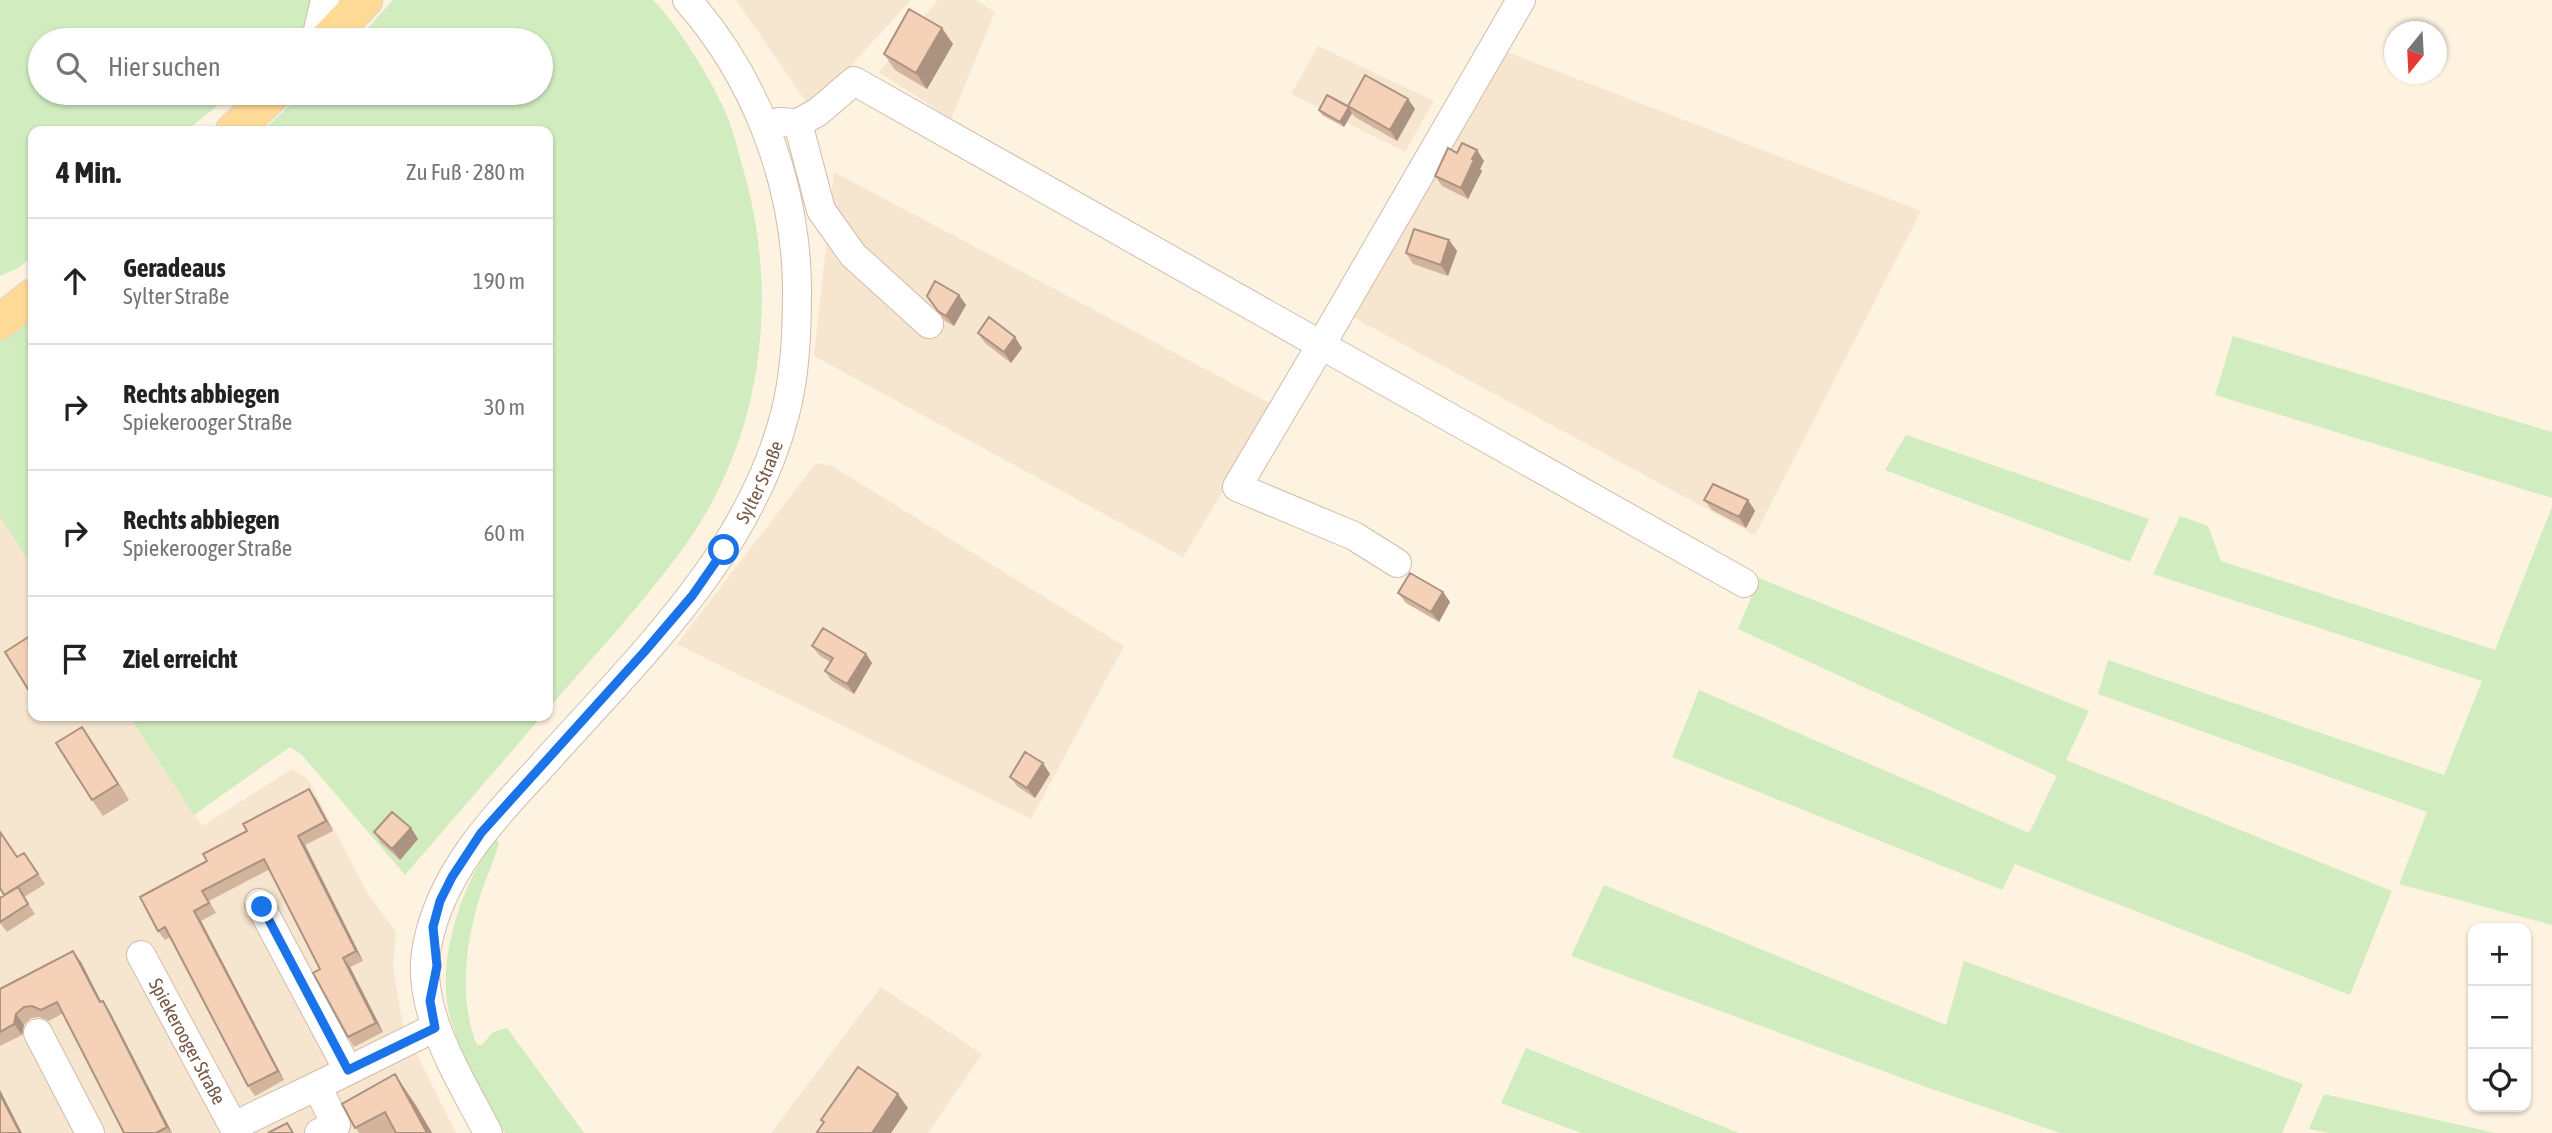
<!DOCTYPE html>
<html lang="de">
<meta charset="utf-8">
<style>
:root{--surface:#fff;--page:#f2f2f2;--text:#222;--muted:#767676;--line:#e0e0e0}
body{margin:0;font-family:"Asap Condensed",sans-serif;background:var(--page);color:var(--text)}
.controls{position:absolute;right:21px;bottom:21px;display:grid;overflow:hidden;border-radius:14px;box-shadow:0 2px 5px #0004}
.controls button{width:63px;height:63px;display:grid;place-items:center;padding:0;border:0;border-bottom:2px solid var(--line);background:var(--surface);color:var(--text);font:35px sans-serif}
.compass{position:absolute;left:2384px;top:21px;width:63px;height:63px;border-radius:50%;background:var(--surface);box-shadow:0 2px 5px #0004;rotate:198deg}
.stop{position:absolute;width:21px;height:21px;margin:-16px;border:5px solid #1a73e8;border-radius:50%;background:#fff}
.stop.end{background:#1a73e8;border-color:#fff;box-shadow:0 2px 7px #0008}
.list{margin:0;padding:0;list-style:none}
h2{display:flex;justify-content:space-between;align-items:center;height:91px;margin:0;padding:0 28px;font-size:30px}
h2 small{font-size:23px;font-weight:400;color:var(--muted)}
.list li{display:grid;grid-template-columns:46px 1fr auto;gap:21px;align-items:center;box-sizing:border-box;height:126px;padding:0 28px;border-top:2px solid var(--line)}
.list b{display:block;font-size:26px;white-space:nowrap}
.list p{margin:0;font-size:23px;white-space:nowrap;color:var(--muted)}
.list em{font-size:23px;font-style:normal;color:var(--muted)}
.icon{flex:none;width:38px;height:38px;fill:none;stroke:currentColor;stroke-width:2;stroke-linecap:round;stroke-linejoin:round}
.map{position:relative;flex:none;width:2552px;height:1133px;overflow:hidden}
.search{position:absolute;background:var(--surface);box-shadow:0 2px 5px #0004;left:28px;top:28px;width:525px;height:77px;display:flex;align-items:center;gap:18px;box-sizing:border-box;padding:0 24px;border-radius:38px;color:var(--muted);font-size:26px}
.panel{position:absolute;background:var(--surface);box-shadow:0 2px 5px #0004;left:28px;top:126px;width:525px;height:595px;border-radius:14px}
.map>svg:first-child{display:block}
.residential{fill:#f6e5cf}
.green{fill:#d1ecbf}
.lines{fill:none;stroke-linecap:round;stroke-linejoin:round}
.minor-casing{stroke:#d2bcaa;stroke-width:30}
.major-casing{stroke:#ded7d3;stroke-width:37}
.minor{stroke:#fff;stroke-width:28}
.major{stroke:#ffda97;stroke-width:35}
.wall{fill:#d3b49d}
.shaded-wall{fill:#ac9280}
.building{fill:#f5d1b7;stroke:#ac9280;stroke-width:2}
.route{stroke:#1a73e8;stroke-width:9}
.labels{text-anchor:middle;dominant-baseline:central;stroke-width:5;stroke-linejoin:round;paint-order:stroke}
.street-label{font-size:19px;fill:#775846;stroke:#fff7e9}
</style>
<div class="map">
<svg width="2552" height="1133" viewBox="0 0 2552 1133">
<rect width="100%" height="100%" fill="#fef3e1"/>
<!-- residential -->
<path class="residential" d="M736 0H911L811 109Z
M938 0H976L995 12 951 119 879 72Z
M1318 46 1434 101 1405 152 1291 94Z
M1494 47 1921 211 1755 535 1347 314Z
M834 172 1275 406 1183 557 814 356Z
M816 463 832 466 1124 646 1031 819 677 644Z
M0 517 33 568V716H129L202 826 292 769 308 779 368 894 396 932 393 967 403 1026 456 1133H0Z
M881 987 982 1054 928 1133H771Z"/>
<!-- green -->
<path class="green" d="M0 0H327L326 17 298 40H40V93H233L186 131H33V256L18 268 0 276Z
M393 0H653C678 25 717 88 729 121 735 137 739 155 744 172 781 302 761 446 678 555 638 609 592 658 548 709V131H262L303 93H541V40H357Z
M33 316V568L0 517V340Z
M2233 336 2552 432V498L2215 395Z
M1906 435 2149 519 2130 562 1885 470Z
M2552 507V925L2399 884 2427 812 2098 694 2108 660 2444 775 2482 681 2153 574 2180 516 2208 526 2221 561 2495 650Z
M1759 578 2089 711 2066 760 2392 891 2350 995 2015 864 2002 890 1672 757 1699 690 2029 833 2057 776 1738 629Z
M129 716H542L405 875 302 755 290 747 194 815Z
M496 838 499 844C493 863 485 881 479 900 465 944 459 1002 477 1045H482L493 1032 507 1028 584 1133H505C485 1097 463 1061 451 1021 434 964 461 884 496 838Z
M1604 885 1946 1025 1964 961 2303 1084 2282 1133H2060L1929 1088 1571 956Z
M1526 1048 1739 1133H1581L1501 1103Z
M2324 1094 2495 1133H2329L2309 1129Z"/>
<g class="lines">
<!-- minor casing -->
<g class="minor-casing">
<g id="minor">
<path d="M321 40 318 30 325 0"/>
<path d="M779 122 798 123 821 210 853 255 929 324"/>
<path d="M798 123 818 112 854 81 1321 345 1521 0"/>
<path d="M1397 563 1354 536 1237 487 1321 345 1744 583"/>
<path d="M259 903 348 1070"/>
<path id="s1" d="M141 955 237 1133"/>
<path d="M38 1033 90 1133"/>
<path d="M234 1126 317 1086"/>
<path d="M319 1133 336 1125 317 1086 434 1028"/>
<path id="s2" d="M488 1133C460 1078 414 1009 427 946 441 873 491 821 540 768 635 661 748 557 785 414 796 371 797 329 797 285 795 182 756 78 687 0"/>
</g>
</g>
<!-- major casing -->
<g class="major-casing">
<path id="major" d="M327 40 365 0
M233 131 274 93
M0 322 33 296"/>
</g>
<!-- minor -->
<use href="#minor" class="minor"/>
<!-- major -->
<use href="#major" class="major"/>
</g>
<!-- wall -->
<path class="wall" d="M953 44 927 89 895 70 884 54Z
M1408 99 1415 109 1397 141 1355 117 1352 113 1344 127 1322 115 1319 110Z
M1457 153 1484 161 1480 169 1482 171 1468 199 1442 186 1435 176Z
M1449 240 1457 251 1448 276 1413 264 1406 253Z
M959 295 966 305 954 326 945 321 927 296Z
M978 333 1022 348 1011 363 985 343Z
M1704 500H1748L1755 511 1746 528 1712 510Z
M1443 592 1450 602 1439 622 1406 603 1398 593Z
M812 646 866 654 872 663 854 694 831 680 825 671 830 662 819 655Z
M82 727 129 800 103 816 92 800Z
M1050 774 1035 798 1018 787 1010 777Z
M316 799 333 831 305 845 363 961 350 967 383 1032 354 1047 348 1037 320 969 270 869 209 901 216 913 201 921 284 1080 255 1096 248 1086 170 937 165 940 158 931 207 861 247 831Z
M411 828 418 839 400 860 381 843 374 832Z
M24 853 45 884 24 897 35 914 7 932 0 923V898L5 895 17 857Z
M81 962 101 1002 103 1001 110 1012 172 1133H124L63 1013 49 1021 39 1017 31 1018 24 1025 22 1035 0 1046V989Z
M342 1104H415L432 1133H359Z"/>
<!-- shaded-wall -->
<path class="shaded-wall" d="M942 28 953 44 927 89 916 73Z
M1408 99 1415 109 1397 141 1390 130Z
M1349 108 1352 113 1344 127 1340 122Z
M1477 150 1484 161 1480 169 1482 171 1468 199 1461 188Z
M1449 240 1457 251 1448 276 1441 265Z
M959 295 966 305 954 326 946 316Z
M1015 337 1022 348 1011 363 1004 352Z
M1748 500 1755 511 1746 528 1739 517Z
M1443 592 1450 602 1439 622 1431 612Z
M866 654 872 663 854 694 847 684Z
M82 727 93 743 129 800 118 784Z
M1043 763 1050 774 1035 798 1027 788Z
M309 789 316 799 333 831 326 821Z
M411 828 418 839 400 860 392 849Z
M298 836 305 845 363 961 356 951Z
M194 911 201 921 284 1080 278 1071Z
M73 951 81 962 107 1013 100 1002Z
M343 958 350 967 383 1032 376 1023Z
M103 1001 110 1012 172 1133 167 1127Z
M16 1014 24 1025 22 1035 14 1024Z
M395 1074 415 1104 432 1133H427Z
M0 1090 22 1133H20L0 1094Z
M898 1094 908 1108 891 1133H872Z"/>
<!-- building -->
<path class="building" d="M909 9 942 28 916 73 884 54Z
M1365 75 1408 99 1390 130 1348 106Z
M1327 95 1349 107 1340 122 1319 110Z
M1462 143 1477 150 1472 159 1474 160 1461 188 1435 176 1448 148 1457 153Z
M1414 229 1449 240 1441 265 1406 253Z
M935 281 959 295 946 316 938 311 927 296Z
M989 317 1015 337 1004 352 978 333Z
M1713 484 1748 500 1739 517 1704 500Z
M1410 573 1443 592 1431 612 1398 593Z
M823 628 866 654 847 684 825 671 833 658 812 646Z
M33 634V693L31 694 5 652Z
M82 727 118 784 92 800 56 743Z
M1025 752 1043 763 1027 788 1010 777Z
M309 789 326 821 298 836 356 951 343 958 376 1023 348 1037 313 973 320 969 264 859 202 891 209 903 194 911 278 1071 248 1086 165 927 158 931 140 897 207 861 203 854 247 831 243 824Z
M392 812 411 828 392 849 374 832Z
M0 832 17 857 24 853 38 874 4 895 0 888Z
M18 887 28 904 0 922V898Z
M73 951 100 1002 103 1001 167 1127 156 1133H124L57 1002 41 1010 32 1006 24 1007 16 1014 14 1024 0 1032V989Z
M858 1067 898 1094 872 1133H819L817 1132 824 1122 821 1120Z
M395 1074 427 1133H396L385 1112 355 1128 342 1104Z
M0 1094 20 1133H0Z
M287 1123 293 1133H268Z"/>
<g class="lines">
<!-- route -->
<path class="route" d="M262 907 348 1070 435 1028 430 1001 437 966 433 927 440 901 452 877 481 833 645 651 692 596 724 550"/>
</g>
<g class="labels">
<!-- street labels -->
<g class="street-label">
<text stroke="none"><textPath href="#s2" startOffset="777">Sylter Straße</textPath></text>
<text stroke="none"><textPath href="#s1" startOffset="98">Spiekerooger Straße</textPath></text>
</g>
</g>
</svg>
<div class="controls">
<button>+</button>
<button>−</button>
<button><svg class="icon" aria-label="locate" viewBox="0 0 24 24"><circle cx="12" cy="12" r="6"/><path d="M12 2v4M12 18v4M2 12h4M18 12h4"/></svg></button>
</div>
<svg class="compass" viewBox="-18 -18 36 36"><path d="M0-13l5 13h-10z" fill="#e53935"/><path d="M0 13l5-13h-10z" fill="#767676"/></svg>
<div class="stop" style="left:724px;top:550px"></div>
<div class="stop end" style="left:262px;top:907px"></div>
<div class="search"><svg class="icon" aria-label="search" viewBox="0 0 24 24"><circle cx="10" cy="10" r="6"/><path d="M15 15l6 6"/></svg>Hier suchen</div>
<section class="panel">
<h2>4 Min.<small>Zu Fuß · 280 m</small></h2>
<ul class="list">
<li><svg class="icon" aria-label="ahead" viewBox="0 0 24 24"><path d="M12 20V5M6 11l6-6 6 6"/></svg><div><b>Geradeaus</b><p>Sylter Straße</p></div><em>190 m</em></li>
<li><svg class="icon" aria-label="right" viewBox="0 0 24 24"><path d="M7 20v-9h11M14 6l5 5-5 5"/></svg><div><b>Rechts abbiegen</b><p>Spiekerooger Straße</p></div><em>30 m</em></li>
<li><svg class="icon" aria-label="right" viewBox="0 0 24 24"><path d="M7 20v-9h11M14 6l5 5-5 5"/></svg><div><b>Rechts abbiegen</b><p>Spiekerooger Straße</p></div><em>60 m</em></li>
<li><svg class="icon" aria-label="arrive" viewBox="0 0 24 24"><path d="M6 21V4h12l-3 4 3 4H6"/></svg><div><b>Ziel erreicht</b></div></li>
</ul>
</section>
</div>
